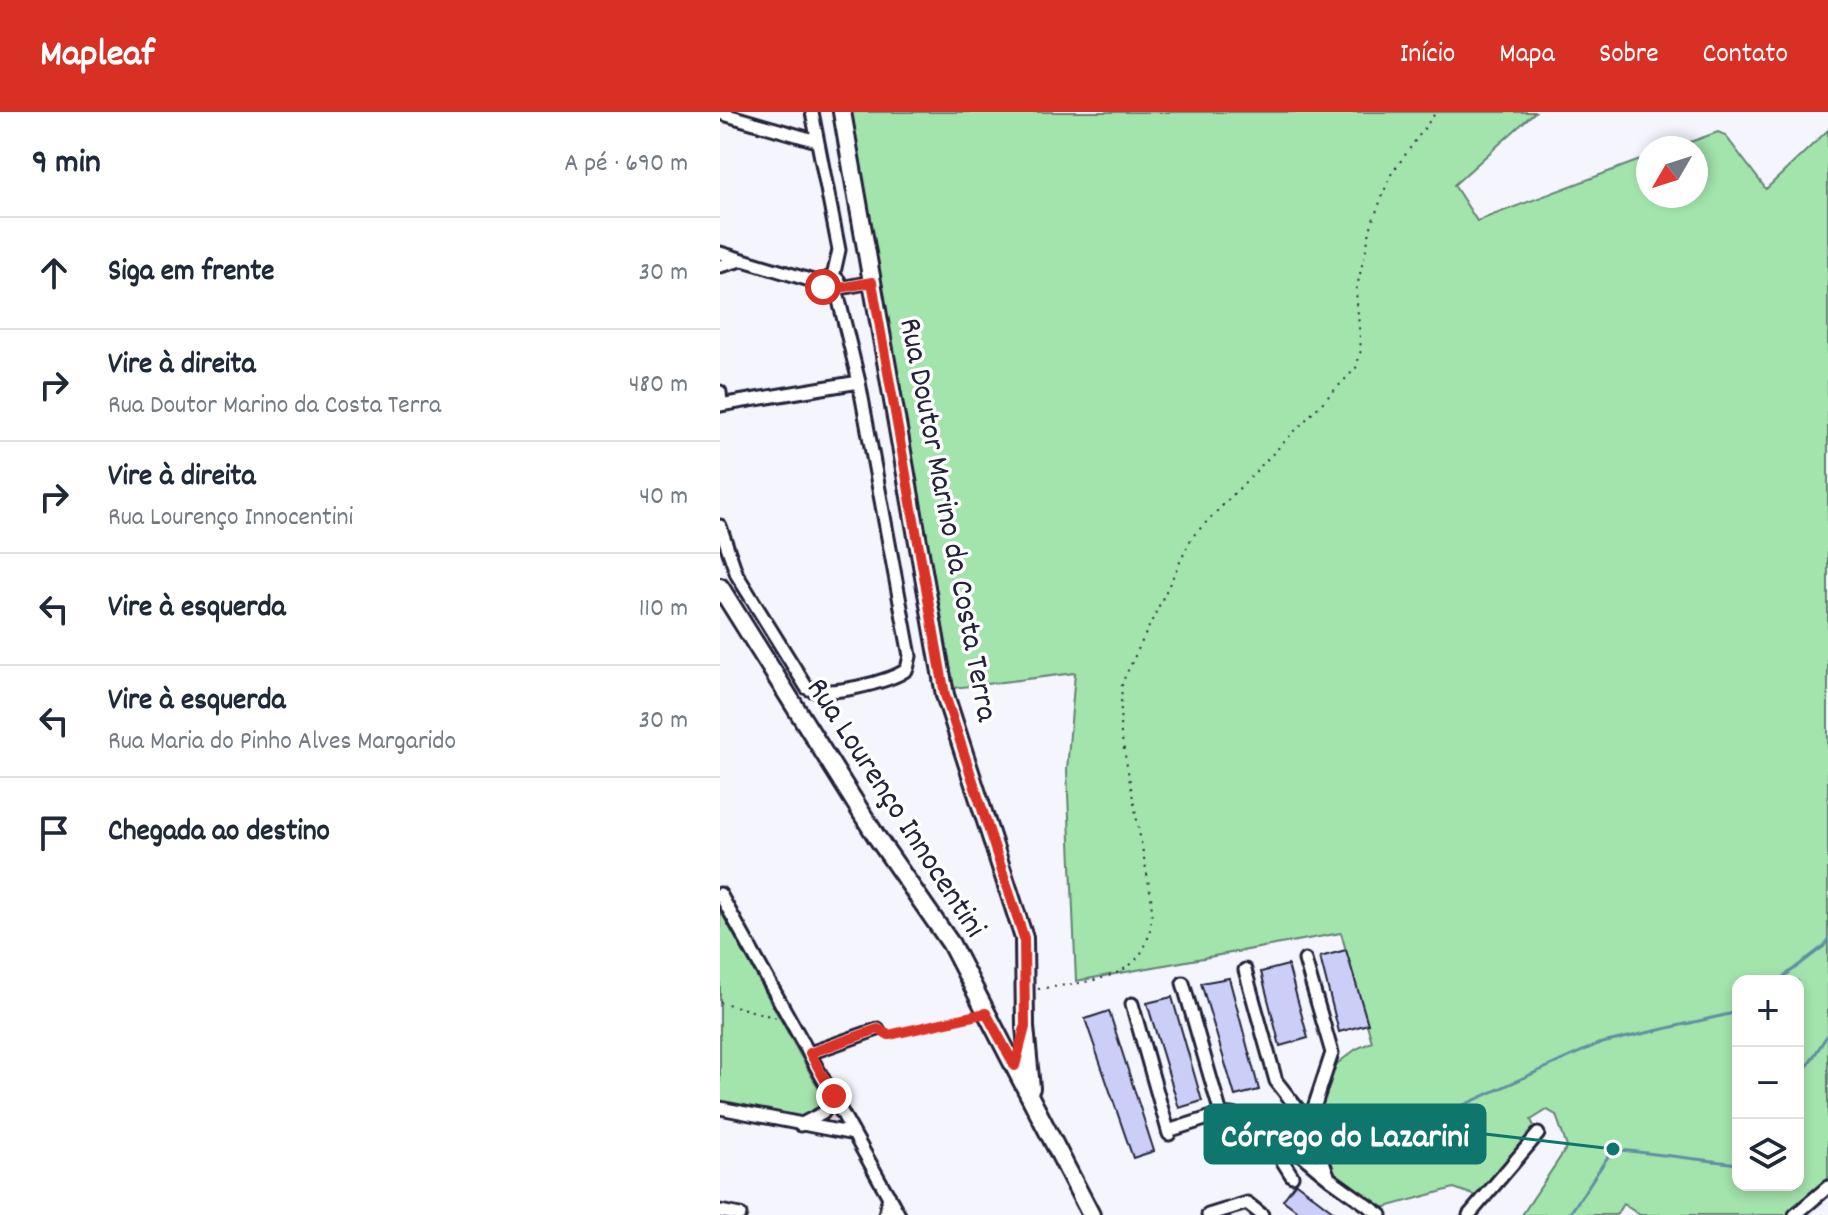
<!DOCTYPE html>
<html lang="pt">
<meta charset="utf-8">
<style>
:root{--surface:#fff;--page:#f2f2f3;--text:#1f2937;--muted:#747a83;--line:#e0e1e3;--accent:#d93025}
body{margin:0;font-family:Dekko,sans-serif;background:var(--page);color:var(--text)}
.controls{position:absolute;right:24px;bottom:24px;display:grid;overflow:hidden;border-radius:16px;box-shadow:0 4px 12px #0003}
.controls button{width:72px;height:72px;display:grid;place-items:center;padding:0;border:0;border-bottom:2px solid var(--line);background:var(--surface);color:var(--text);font:40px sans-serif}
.compass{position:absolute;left:916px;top:24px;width:72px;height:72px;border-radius:50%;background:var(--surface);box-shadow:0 4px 12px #0003;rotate:231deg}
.stop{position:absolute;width:24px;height:24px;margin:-18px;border:6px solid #d93025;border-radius:50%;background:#fff}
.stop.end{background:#d93025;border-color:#fff;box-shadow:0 2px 8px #0008}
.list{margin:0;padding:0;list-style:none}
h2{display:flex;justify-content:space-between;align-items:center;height:104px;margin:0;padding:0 32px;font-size:34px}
h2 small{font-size:26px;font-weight:400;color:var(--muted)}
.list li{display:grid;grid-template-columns:52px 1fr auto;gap:24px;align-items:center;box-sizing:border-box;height:112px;padding:0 32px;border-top:2px solid var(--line)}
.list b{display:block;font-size:30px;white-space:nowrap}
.list p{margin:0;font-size:26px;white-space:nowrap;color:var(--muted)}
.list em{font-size:26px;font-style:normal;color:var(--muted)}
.icon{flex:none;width:44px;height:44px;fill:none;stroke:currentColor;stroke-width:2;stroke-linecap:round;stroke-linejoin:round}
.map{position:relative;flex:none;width:1108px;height:1103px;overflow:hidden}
header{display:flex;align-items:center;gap:48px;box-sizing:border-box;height:112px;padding:0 40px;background:var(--accent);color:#fff}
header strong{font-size:38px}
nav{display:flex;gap:44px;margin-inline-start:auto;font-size:28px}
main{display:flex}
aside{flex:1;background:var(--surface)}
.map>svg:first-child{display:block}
.green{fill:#a3e3ac;stroke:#628274;stroke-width:2;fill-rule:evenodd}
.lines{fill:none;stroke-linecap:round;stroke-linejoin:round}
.stream{stroke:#618fa4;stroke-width:3}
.building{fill:#cbcef6;stroke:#22223b;stroke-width:2}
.minor-casing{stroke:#22223b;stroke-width:17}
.secondary-casing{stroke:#22223b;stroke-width:22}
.path{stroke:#22223b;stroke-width:2;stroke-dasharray:2 6;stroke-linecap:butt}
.minor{stroke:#fff;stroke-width:11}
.secondary{stroke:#fff;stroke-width:16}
.route{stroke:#d93025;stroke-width:10}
.labels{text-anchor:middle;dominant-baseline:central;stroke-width:7;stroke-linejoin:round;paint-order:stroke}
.street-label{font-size:32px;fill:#22223b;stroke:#fff}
.leader{fill:none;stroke:#0f766e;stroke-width:3}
.callout-dot{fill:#0f766e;stroke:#fff;stroke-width:3}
.callout{fill:#0f766e;stroke:#0f766e;stroke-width:3}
.callout-label{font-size:34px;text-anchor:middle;font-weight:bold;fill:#fff}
</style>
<header>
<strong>Mapleaf</strong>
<nav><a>Início</a><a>Mapa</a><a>Sobre</a><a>Contato</a></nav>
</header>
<main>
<aside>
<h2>9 min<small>A pé · 690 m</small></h2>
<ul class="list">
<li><svg class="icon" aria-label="ahead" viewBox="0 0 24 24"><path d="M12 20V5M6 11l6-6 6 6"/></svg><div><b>Siga em frente</b></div><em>30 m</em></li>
<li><svg class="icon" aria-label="right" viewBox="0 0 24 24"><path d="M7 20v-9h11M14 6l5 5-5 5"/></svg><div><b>Vire à direita</b><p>Rua Doutor Marino da Costa Terra</p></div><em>480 m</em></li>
<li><svg class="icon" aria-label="right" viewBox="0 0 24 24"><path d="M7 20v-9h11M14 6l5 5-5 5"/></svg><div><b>Vire à direita</b><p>Rua Lourenço Innocentini</p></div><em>40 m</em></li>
<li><svg class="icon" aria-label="left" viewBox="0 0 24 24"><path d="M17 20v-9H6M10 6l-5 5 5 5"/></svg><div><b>Vire à esquerda</b></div><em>110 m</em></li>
<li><svg class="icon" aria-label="left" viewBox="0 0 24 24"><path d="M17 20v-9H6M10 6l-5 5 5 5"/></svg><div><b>Vire à esquerda</b><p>Rua Maria do Pinho Alves Margarido</p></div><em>30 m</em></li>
<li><svg class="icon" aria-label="arrive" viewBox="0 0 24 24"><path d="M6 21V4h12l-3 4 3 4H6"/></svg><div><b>Chegada ao destino</b></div></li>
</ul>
</aside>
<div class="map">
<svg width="1108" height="1103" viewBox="0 0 1108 1103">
<rect width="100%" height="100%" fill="#f5f5fd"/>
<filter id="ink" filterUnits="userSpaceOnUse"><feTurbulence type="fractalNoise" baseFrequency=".0125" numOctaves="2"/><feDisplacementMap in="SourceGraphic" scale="16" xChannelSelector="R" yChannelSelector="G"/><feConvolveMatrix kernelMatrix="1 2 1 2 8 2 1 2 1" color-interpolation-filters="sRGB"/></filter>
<g filter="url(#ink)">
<!-- green -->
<path class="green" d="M130 0H815L734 73 757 109 928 45V84H976V36H953L998 20 1005 23 1046 77 1108 18V1075L1075 1103H920L903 1092 896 1103H802L847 1035 836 1003 827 998 811 1008 818 1022 762 1086 734 1076 662 1096 614 1060 599 1027 598 1004 614 954 636 937 652 930 621 821 356 869 347 658 355 561 234 576ZM1018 869H1078V1073H1018Z
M0 798 100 979 98 998 81 1007 0 990Z"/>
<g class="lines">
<!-- stream -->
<path class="stream" d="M1058 869 1104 834 1108 827
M1078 969 1108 922
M669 1012 704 1011 878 932 1018 900
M849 1103 893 1037 1018 1052"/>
</g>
<!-- building -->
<path class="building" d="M626 838 648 912 619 920 600 845Z
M568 853 588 926 560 934 541 860Z
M509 866 539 978 515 984 481 871Z
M452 885 482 989 459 996 427 891Z
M389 899 434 1039 413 1046 365 907Z
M576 1071 618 1103H583L563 1088Z"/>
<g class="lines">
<!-- minor casing -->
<g class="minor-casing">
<path id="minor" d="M92 0 119 138 113 165
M0 1 97 29
M0 141 103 172
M0 154 22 148
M104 173a8 8 0 1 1 16 0a8 8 0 1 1-16 0Z
M120 176 152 170
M0 280 1 293
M0 293 139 270
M0 414 17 463 87 576C103 586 173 570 187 557L190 544 139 270 117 180
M0 782 179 1103
M585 848 612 941 589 1011 609 1066 661 1103
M525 858 556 969 589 1011
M412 892 449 1022
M90 941 158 917
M0 996 134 1022
M501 1002C543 1003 576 1040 608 1065
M80 1013 103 1001 114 984
M534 1015 555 1037 572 1064
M448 1019 501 1002 463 871
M0 1099 20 1103
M165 1103 169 1084
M488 1103 527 1091 542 1103
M749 1103 818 1022
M1075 1103 1108 1075"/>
</g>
<!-- secondary casing -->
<g class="secondary-casing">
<path id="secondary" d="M122 0 225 583 304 826 305 915 311 976
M0 475 156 724 231 832 371 1103"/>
</g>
<!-- path -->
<path class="path" d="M318 877C384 867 438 868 431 784L400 616 402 571 472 425 636 256 641 238 636 179 652 111 670 64 716 0
M0 890 57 906
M167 921 254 905"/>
<!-- minor -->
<use href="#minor" class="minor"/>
<!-- secondary -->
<use href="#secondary" class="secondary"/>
</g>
</g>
<g class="lines" filter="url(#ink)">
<!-- route -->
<path class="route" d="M103 175 111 182 120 176 152 170 225 583 304 826 305 915 295 954 266 901 169 923 158 917 90 941 114 984"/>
</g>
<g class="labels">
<!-- street labels -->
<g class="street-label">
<text transform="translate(226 408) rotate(79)">Rua Doutor Marino da Costa Terra</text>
<text transform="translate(174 697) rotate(57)">Rua Lourenço Innocentini</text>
</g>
</g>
<!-- callouts -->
<path class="leader" d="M893 1037L765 1022"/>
<circle class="callout-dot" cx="893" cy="1037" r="8"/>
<rect class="callout" x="485" y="993" width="280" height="58" rx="8"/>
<g class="callout-label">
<text x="625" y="1034">Córrego do Lazarini</text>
</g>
</svg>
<div class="controls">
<button>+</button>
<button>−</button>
<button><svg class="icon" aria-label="layers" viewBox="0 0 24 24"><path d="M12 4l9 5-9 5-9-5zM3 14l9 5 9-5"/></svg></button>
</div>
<svg class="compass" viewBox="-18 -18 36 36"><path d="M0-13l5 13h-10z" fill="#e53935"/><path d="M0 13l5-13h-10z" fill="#747a83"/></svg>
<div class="stop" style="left:103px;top:175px"></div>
<div class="stop end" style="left:114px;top:984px"></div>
</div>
</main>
